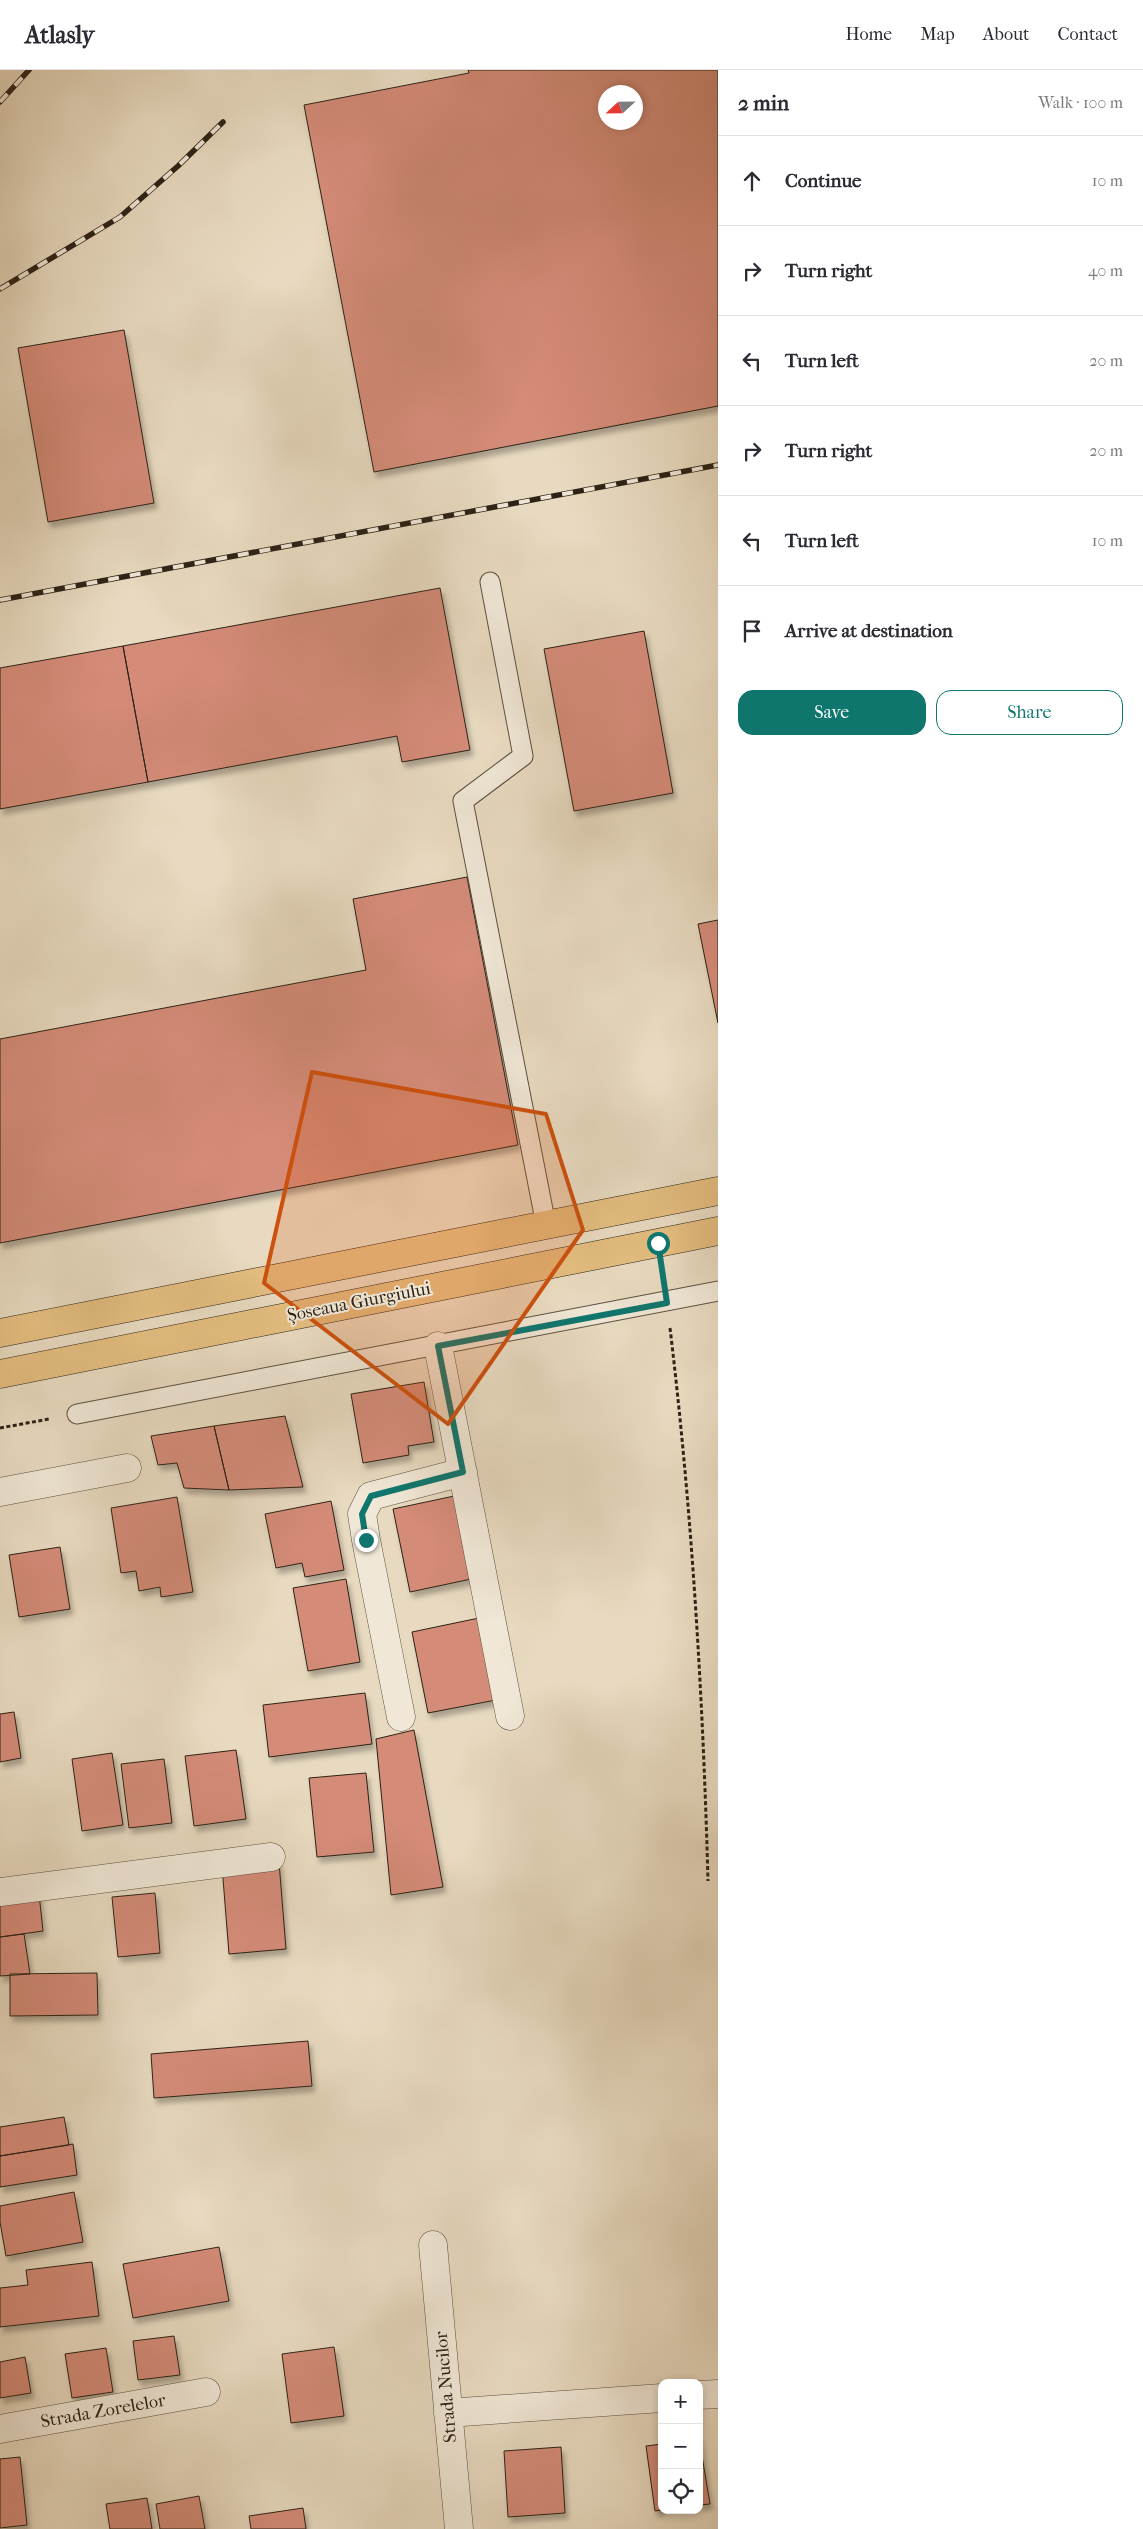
<!DOCTYPE html>
<meta charset="utf-8">
<style>
:root{--surface:#fff;--page:#f7f7f7;--text:#2b2b33;--muted:#7c7c81;--line:#e1e1e2;--accent:#0f766e}
body{margin:0;font-family:"IM FELL French Canon",serif;background:var(--page);color:var(--text)}
.controls{position:absolute;right:15px;bottom:15px;display:grid;overflow:hidden;border-radius:10px;box-shadow:0 2px 8px #0003}
.controls button{width:45px;height:45px;display:grid;place-items:center;padding:0;border:0;border-bottom:1px solid var(--line);background:var(--surface);color:var(--text);font:25px sans-serif}
.compass{position:absolute;left:598px;top:15px;width:45px;height:45px;border-radius:50%;background:var(--surface);box-shadow:0 2px 8px #0003;rotate:248deg}
.stop{position:absolute;width:15px;height:15px;margin:-11px;border:4px solid #0f766e;border-radius:50%;background:#fff}
.stop.end{background:#0f766e;border-color:#fff;box-shadow:0 1px 5px #0008}
.list{margin:0;padding:0;list-style:none}
h2{display:flex;justify-content:space-between;align-items:center;height:65px;margin:0;padding:0 20px;font-size:21px}
h2 small{font-size:16px;font-weight:400;color:var(--muted)}
.list li{display:grid;grid-template-columns:32px 1fr auto;gap:15px;align-items:center;box-sizing:border-box;height:90px;padding:0 20px;border-top:1px solid var(--line)}
.list b{display:block;font-size:19px;white-space:nowrap}
.list em{font-size:16px;font-style:normal;color:var(--muted)}
.actions{display:flex;gap:10px;padding:15px 20px}
.actions a{flex:1;padding:11px 0;border:1px solid var(--accent);border-radius:15px;text-align:center;font-size:18px;color:var(--accent)}
.actions .main{background:var(--accent);color:#fff}
.icon{flex:none;width:28px;height:28px;fill:none;stroke:currentColor;stroke-width:2;stroke-linecap:round;stroke-linejoin:round}
.map{position:relative;flex:none;width:718px;height:2459px;overflow:hidden}
header{display:flex;align-items:center;gap:30px;box-sizing:border-box;height:70px;padding:0 25px;background:var(--surface);border-bottom:1px solid var(--line)}
header strong{font-size:24px}
nav{display:flex;gap:28px;margin-inline-start:auto;font-size:18px}
main{display:flex}
aside{flex:1;background:var(--surface)}
.map>svg:first-child{display:block}
.building{fill:#d48b78;stroke:#2c2216;fill-rule:evenodd;filter:url(#shadow)}
.lines{fill:none;stroke-linecap:round;stroke-linejoin:round}
.lane-casing{stroke:#5b5040;stroke-width:21}
.street-casing{stroke:#5b5040;stroke-width:29}
.highway-casing{stroke:#2c2216;stroke-width:29}
.path{stroke:#2c2216;stroke-width:3;stroke-dasharray:4 2.5;stroke-linecap:butt}
.lane{stroke:#f0e7d6;stroke-width:19}
.street{stroke:#f0e7d6;stroke-width:28}
.highway{stroke:#e4bd80;stroke-width:28}
.rail-casing{stroke:#2c2216;stroke-width:5.5}
.rail{stroke:#f0e7d6;stroke-width:4;stroke-dasharray:11;stroke-linecap:butt}
.route{stroke:#0f766e;stroke-width:6}
.marked{fill:#cc510e;fill-opacity:0.2;stroke:#cc510e;stroke-width:4;stroke-linejoin:round}
.labels{text-anchor:middle;dominant-baseline:central;stroke-width:4;stroke-linejoin:round;paint-order:stroke}
.street-label{font-size:18px;fill:#2c2216;stroke:#f0e7d6}
</style>
<header>
<strong>Atlasly</strong>
<nav><a>Home</a><a>Map</a><a>About</a><a>Contact</a></nav>
</header>
<main>
<div class="map">
<svg width="718" height="2459" viewBox="0 0 718 2459">
<defs>
<filter id="shadow"><feDropShadow dx="3" dy="5.5" stdDeviation="2.5" flood-color="#0004"/></filter>
</defs>
<rect width="100%" height="100%" fill="#e8dac0"/>
<filter id="stains"><feTurbulence type="fractalNoise" baseFrequency=".004" numOctaves="4"/><feColorMatrix values="0 0 0 0 .2 0 0 0 0 .09 0 0 0 0 .02 0 0 0 .5 -.17"/></filter>
<radialGradient id="worn" r=".72"><stop offset=".6" stop-color="#630" stop-opacity="0"/><stop offset="1" stop-color="#630" stop-opacity=".3"/></radialGradient>
<!-- building -->
<path class="building" d="M468 0H718V336L374 402 304 35 469 3ZM606 22H636V52H606Z
M124 260 154 433 48 452 18 278Z
M440 518 470 680 402 692 397 666 148 712 123 576Z
M644 561 673 723 574 741 544 579Z
M123 576 148 712 0 739V598Z
M467 807 518 1075 0 1173V969L366 900 353 829Z
M718 850V953L698 854Z
M424 1312 434 1372 408 1376 409 1385 363 1393 351 1324Z
M285 1346 303 1417 229 1420 214 1356Z
M214 1356 229 1420 184 1418 177 1393 158 1395 151 1366Z
M459 1425 476 1508 410 1522 393 1439Z
M177 1427 193 1522 161 1527 160 1517 139 1521 136 1501 121 1503 111 1438Z
M331 1431 344 1500 305 1507 302 1493 276 1498 265 1444Z
M60 1477 70 1539 19 1547 9 1485Z
M346 1509 360 1592 308 1601 293 1518Z
M479 1548 496 1630 428 1643 412 1562Z
M365 1623 372 1674 269 1687 263 1635Z
M14 1642 21 1688 0 1692V1644Z
M414 1660 443 1817 391 1825 376 1669Z
M236 1680 246 1749 194 1756 185 1686Z
M112 1683 123 1755 82 1761 72 1689Z
M164 1689 172 1753 129 1758 121 1694Z
M366 1703 374 1782 317 1787 309 1708Z
M279 1792 286 1879 229 1884 222 1796Z
M155 1823 160 1883 118 1887 112 1827Z
M39 1824 43 1861 0 1867V1828Z
M24 1864 30 1904 0 1906V1867Z
M97 1903 98 1945 10 1946V1904Z
M308 1971 312 2016 154 2028 151 1984Z
M64 2047 69 2075 0 2086V2057Z
M73 2074 77 2105 0 2117V2086Z
M74 2122 83 2172 6 2186 0 2152V2136Z
M219 2177 229 2231 133 2248 123 2194Z
M92 2192 99 2246 0 2257V2218L28 2215 26 2200Z
M174 2266 180 2305 138 2310 133 2271Z
M334 2277 344 2346 291 2353 282 2284Z
M106 2278 113 2322 72 2328 65 2284Z
M25 2287 31 2323 0 2328V2292Z
M699 2368 710 2434 699 2435Z
M662 2374V2440L655 2441 646 2376Z
M561 2377 565 2443 508 2447 504 2381Z
M20 2387 27 2455 0 2458V2389Z
M199 2426 205 2459H160L156 2434Z
M147 2428 152 2459H110L106 2434Z
M303 2438 306 2459H251L249 2446Z"/>
<g class="lines">
<!-- lane casing -->
<g class="lane-casing">
<path id="lane" d="M490 512 523 686 463 731 546 1155
M77 1344 718 1221"/>
</g>
<!-- street casing -->
<g class="street-casing">
<path id="street" d="M438 1276 510 1646
M0 1422 127 1398
M401 1647 366 1470 362 1444 371 1426 463 1402
M0 1822 271 1787
M433 2175 459 2459
M699 2325 718 2324
M448 2343 662 2328
M0 2359 206 2322"/>
</g>
<!-- highway casing -->
<g class="highway-casing">
<path id="highway" d="M0 1263 718 1121
M0 1304 718 1161"/>
</g>
<!-- path -->
<path class="path" d="M670 1258C692 1441 703 1627 708 1811
M0 1358 49 1349"/>
<!-- lane -->
<use href="#lane" class="lane"/>
<!-- street -->
<use href="#street" class="street"/>
<!-- highway -->
<use href="#highway" class="highway"/>
<!-- rail casing -->
<g class="rail-casing">
<path id="rail" d="M0 32 29 0
M0 219 120 147 178 96 223 52
M0 530 718 395"/>
</g>
<!-- rail -->
<use href="#rail" class="rail"/>
</g>
<g class="lines">
<!-- route -->
<path class="route" d="M366 1470 362 1444 371 1426 463 1402 438 1276 667 1233 658 1173"/>
</g>
<!-- marked area -->
<path class="marked" d="M312 1002 546 1044 583 1160 448 1354 264 1213Z"/>
<g class="labels">
<!-- street labels -->
<g class="street-label">
<text transform="translate(359 1232) rotate(-11)">Șoseaua Giurgiului</text>
<text transform="translate(446 2317) rotate(-95)">Strada Nucilor</text>
<text transform="translate(103 2341) rotate(-10)">Strada Zorelelor</text>
</g>
</g>
<rect width="100%" height="100%" filter="url(#stains)"/>
<rect width="100%" height="100%" fill="url(#worn)"/>
</svg>
<div class="controls">
<button>+</button>
<button>−</button>
<button><svg class="icon" aria-label="locate" viewBox="0 0 24 24"><circle cx="12" cy="12" r="6"/><path d="M12 2v4M12 18v4M2 12h4M18 12h4"/></svg></button>
</div>
<svg class="compass" viewBox="-18 -18 36 36"><path d="M0-13l5 13h-10z" fill="#e53935"/><path d="M0 13l5-13h-10z" fill="#7c7c81"/></svg>
<div class="stop" style="left:658px;top:1173px"></div>
<div class="stop end" style="left:366px;top:1470px"></div>
</div>
<aside>
<h2>2 min<small>Walk · 100 m</small></h2>
<ul class="list">
<li><svg class="icon" aria-label="ahead" viewBox="0 0 24 24"><path d="M12 20V5M6 11l6-6 6 6"/></svg><div><b>Continue</b></div><em>10 m</em></li>
<li><svg class="icon" aria-label="right" viewBox="0 0 24 24"><path d="M7 20v-9h11M14 6l5 5-5 5"/></svg><div><b>Turn right</b></div><em>40 m</em></li>
<li><svg class="icon" aria-label="left" viewBox="0 0 24 24"><path d="M17 20v-9H6M10 6l-5 5 5 5"/></svg><div><b>Turn left</b></div><em>20 m</em></li>
<li><svg class="icon" aria-label="right" viewBox="0 0 24 24"><path d="M7 20v-9h11M14 6l5 5-5 5"/></svg><div><b>Turn right</b></div><em>20 m</em></li>
<li><svg class="icon" aria-label="left" viewBox="0 0 24 24"><path d="M17 20v-9H6M10 6l-5 5 5 5"/></svg><div><b>Turn left</b></div><em>10 m</em></li>
<li><svg class="icon" aria-label="arrive" viewBox="0 0 24 24"><path d="M6 21V4h12l-3 4 3 4H6"/></svg><div><b>Arrive at destination</b></div></li>
</ul>
<div class="actions"><a class="main">Save</a><a>Share</a></div>
</aside>
</main>
